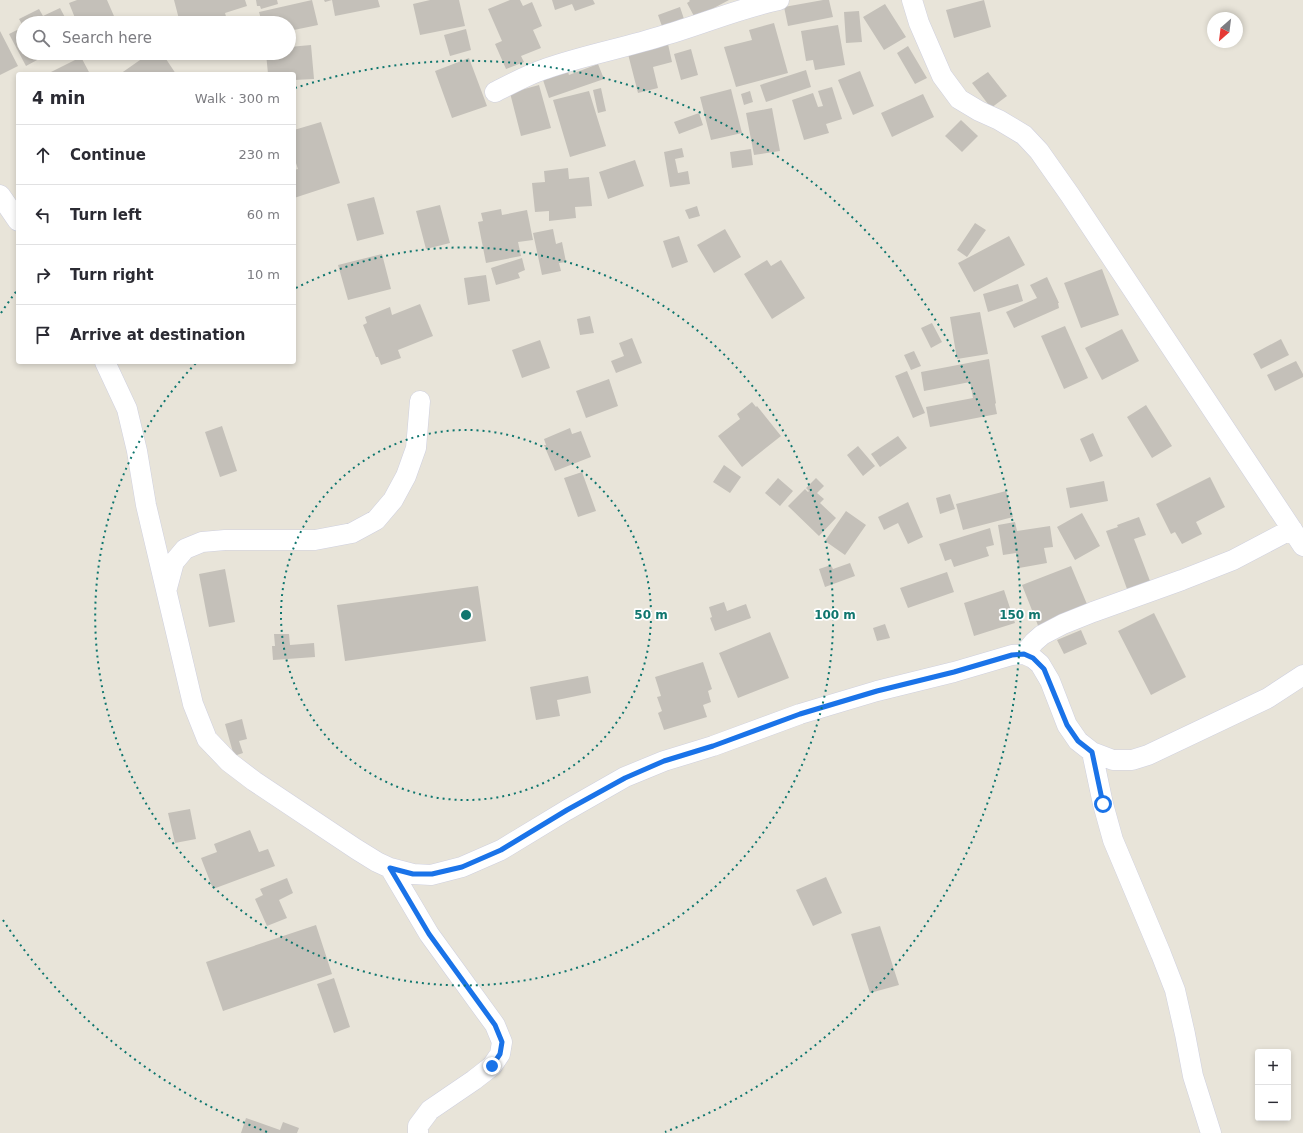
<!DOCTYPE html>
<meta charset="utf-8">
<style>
:root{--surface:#fff;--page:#f2f2f3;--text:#2b2b33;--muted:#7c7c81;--line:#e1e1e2}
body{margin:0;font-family:"DejaVu Sans",sans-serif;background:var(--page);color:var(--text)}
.controls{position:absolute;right:12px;bottom:12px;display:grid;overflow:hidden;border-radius:4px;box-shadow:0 2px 6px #0003}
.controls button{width:36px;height:36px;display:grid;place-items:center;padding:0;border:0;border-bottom:1px solid var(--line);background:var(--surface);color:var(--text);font:20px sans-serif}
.compass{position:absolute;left:1207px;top:12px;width:36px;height:36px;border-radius:50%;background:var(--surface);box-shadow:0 2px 6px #0003;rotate:208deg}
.stop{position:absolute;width:12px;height:12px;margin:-9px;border:3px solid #1a73e8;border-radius:50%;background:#fff}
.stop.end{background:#1a73e8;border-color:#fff;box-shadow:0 1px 4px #0008}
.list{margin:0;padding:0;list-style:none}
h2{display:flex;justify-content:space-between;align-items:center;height:52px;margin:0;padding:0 16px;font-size:17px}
h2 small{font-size:13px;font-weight:400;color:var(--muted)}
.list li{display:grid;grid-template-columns:26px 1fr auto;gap:12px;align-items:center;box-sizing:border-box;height:60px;padding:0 16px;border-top:1px solid var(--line)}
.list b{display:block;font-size:15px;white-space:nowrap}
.list em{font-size:13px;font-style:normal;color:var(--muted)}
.icon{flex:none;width:22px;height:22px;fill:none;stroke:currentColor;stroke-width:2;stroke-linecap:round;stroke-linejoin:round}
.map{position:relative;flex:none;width:1303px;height:1133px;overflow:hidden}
.search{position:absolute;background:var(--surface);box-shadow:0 2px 6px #0003;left:16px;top:16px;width:280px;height:44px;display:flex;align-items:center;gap:10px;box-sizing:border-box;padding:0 14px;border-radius:22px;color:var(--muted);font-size:15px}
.panel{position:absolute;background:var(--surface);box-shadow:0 2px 6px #0003;left:16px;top:72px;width:280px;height:292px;border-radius:4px}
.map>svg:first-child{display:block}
.building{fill:#c4c0b9}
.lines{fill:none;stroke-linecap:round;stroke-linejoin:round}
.street-casing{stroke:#cfd0df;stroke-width:21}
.street{stroke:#fff;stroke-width:20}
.route{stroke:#1a73e8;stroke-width:5}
.ring{fill:none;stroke:#0f766e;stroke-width:2;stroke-dasharray:2 4}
.centre{fill:#0f766e;stroke:#fff;stroke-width:2}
.ring-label{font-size:12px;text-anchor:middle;font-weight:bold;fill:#0f766e;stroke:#fff;stroke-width:3.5;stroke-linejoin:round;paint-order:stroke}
</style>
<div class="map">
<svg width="1303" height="1133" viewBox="0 0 1303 1133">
<rect width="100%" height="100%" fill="#e8e4d9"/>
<!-- building -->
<path class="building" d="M77 0H107L117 23H77L69 3Z
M174 0H245L247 6 225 13 228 23H180Z
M256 0H277L278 4 261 9 260 6H257Z
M312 0 318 25 289 31V23H262L259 12Z
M324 0H378L380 7 335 16 332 0 325 2Z
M430 0H459L465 26 420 35 413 4Z
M510 0H520L523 6 532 2 542 26 533 30 541 48 521 56 524 62 506 69 495 44 502 41 488 9Z
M552 0H593L595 4 575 11 572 4 555 10Z
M689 0H729L695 18 687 3 690 1Z
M823 0H829L833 17 788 26 784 7Z
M984 0 991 27 954 38 946 10Z
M885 4 906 37 884 50 863 17Z
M680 7 686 25 664 32 658 15Z
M60 8 68 23H23V26L19 19 39 9 43 16Z
M859 11 862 42 846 43 844 12Z
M774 23 788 73 736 87 724 47 752 40 749 30Z
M838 25 845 65 815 70 813 60 806 61 801 31Z
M23 27V53H50L26 66 9 34Z
M466 29 471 50 450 56 444 35Z
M0 31 18 66 0 75Z
M668 44 672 62 653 67 658 88 638 93 628 54Z
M311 45 314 79 294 80V74H268L266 53H289V47Z
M908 46 927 78 915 84 897 53Z
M691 49 698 75 681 80 674 54Z
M150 53H162L176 74H120Z
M81 57 90 74H47Z
M469 58 487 106 452 118 435 71Z
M598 64 604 79 549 98 543 80 568 72 569 75Z
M806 70 811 87 766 102 760 85Z
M860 71 874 106 853 115 838 80Z
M988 72 1007 96 991 108 972 83Z
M539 85 551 128 521 136 510 93Z
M832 87 842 119 826 124 829 133 804 140 792 100 813 93 818 107 823 106 818 91Z
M601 88 606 111 598 113 593 90Z
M731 89 742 133 711 140 700 97Z
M589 91 606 146 570 157 553 100Z
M750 91 753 102 744 105 741 94Z
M923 94 934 117 892 137 881 113Z
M772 108 780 151 754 155 746 113Z
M699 113 703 125 679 134 674 122Z
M961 120 978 136 962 152 945 136Z
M321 122 340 183 294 198V170L298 169 294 157V130Z
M682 148 684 157 675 159 678 173 688 171 690 184 670 187 664 152Z
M751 149 753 165 732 168 730 152Z
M635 160 644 186 608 199 599 172Z
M568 168 569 179 589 177 592 206 575 207 576 218 549 221V211L535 212 532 183 545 182 544 171Z
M374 197 384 234 357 241 347 204Z
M440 205 450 243 426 249 416 211Z
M697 206 700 216 689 219 685 210Z
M501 209 502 215 527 210 533 240 518 242 521 256 486 263 478 222 483 221 481 213Z
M975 223 986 230 967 257 957 250Z
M553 229 556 244 562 242 566 262 559 263 561 271 542 275 533 233Z
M725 229 741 257 714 273 697 245Z
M679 236 688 262 672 268 663 241Z
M1009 236 1025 265 974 292 958 263Z
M382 254 391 289 348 300 338 265Z
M522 258 525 270 518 273 520 278 496 285 491 268Z
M767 260 771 266 781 260 805 298 772 319 744 274Z
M1102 269 1119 315 1081 328 1064 283Z
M486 275 490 301 468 305 464 278Z
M1047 277 1059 303H1058L1059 308 1014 328 1006 312 1037 298 1030 285Z
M1018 284 1023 301 988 312 983 294Z
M420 304 433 336 398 350 401 358 381 365 378 357H376L363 325 367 323 365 317 390 307 392 315Z
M980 312 988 354 957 359 950 317Z
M590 316 594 333 580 335 577 319Z
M932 323 942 342 931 348 921 328Z
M1065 326 1088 378 1064 389 1041 336Z
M1122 329 1139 361 1102 380 1085 348Z
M632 338 642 363 616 373 611 361 624 356 619 343Z
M1281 339 1289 355 1261 369 1253 354Z
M540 340 550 368 522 378 512 350Z
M914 351 921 366 911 370 904 355Z
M989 359 996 403 995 404 997 414 930 427 926 407 973 398 970 382 924 391 921 372Z
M1296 361 1303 374V377L1275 391 1267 375Z
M907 371 925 413 913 418 895 376Z
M609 379 618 406 586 418 576 391Z
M752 402 756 407 757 406 781 436 742 467 718 436 740 419 737 414Z
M1146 405 1172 446 1152 458 1127 417Z
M222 426 237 471 220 477 205 432Z
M570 428 572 434 581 431 591 457 555 471 544 445H546L544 439Z
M1093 433 1103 456 1090 462 1080 439Z
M898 436 907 448 880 467 871 454Z
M858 446 875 466 863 476 847 455Z
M724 465 741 477 730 493 713 482Z
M582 472 596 511 578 517 564 478Z
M1210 477 1225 507 1196 522 1202 534 1182 544 1175 532 1171 534 1156 504Z
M778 478 793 491 780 506 765 493Z
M816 478 824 486 817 493 824 499 820 503 836 518 819 536 788 506 805 489 808 492 809 491 806 488Z
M1104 481 1108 501 1070 508 1066 488Z
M1006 491 1013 517 963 530 956 504Z
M950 494 955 509 940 514 936 498Z
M908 502 923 537 908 544 898 523 884 530 878 517Z
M846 511 866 525 845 555 825 541Z
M1082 513 1100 546 1075 560 1057 527Z
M1139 517 1146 535 1134 539 1150 581 1127 589 1106 531 1118 527 1117 525Z
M1015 522 1017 531 1050 526 1053 547 1044 548 1047 563 1019 568 1016 553 1003 555 998 525Z
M990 528 994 545 986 547 989 556 954 567 951 559 945 561 939 544Z
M850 563 855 576 825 587 819 569 831 565 833 569Z
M1071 566 1089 609 1039 628 1022 585Z
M225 569 235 622 209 627 199 574Z
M947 572 954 592 908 608 900 588Z
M478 586 486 641 345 661 337 605Z
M1004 590 1015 623 974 636 964 603Z
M724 602 727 611 746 604 751 618 715 631 710 618 712 617 709 607Z
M1154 613 1186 677 1151 695 1118 631Z
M885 624 890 638 877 641 873 628Z
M1081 630 1087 644 1064 654 1057 640Z
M770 632 789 678 738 698 719 653Z
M274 634H289L290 645 314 643 315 657 273 660 272 646H275Z
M703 662 712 689 708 691 711 702 703 705 707 717 664 730 658 713 662 711 657 697 661 696 655 677Z
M588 676 591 693 557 700 560 716 536 720 530 687Z
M242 719 247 739 239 741 243 753 234 756 225 724Z
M190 809 196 839 175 843 168 813Z
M250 830 259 852 268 849 275 866 213 889 201 858 217 852 214 844Z
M826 877 842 913 813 926 796 890Z
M287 878 293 893 279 900 287 918 267 926 255 899 263 895 260 889Z
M316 925 332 974 223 1011 206 962Z
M880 926 899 985 870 993 851 934Z
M334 978 350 1027 334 1033 317 984Z
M246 1118 280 1130 283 1122 299 1128 297 1133H241Z"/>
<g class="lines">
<!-- street casing -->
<g class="street-casing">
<path id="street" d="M912 0 919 23 942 76 959 99 979 111 999 120 1024 135 1039 151 1070 195 1303 546
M495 92C511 84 527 75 545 69 584 55 625 48 665 35 703 24 740 8 779 0
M0 195 18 221
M105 362 127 409 137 451 146 505 193 704 207 739 229 762 254 781 356 849 377 862 390 868 413 874 431 875 462 867 501 850 567 810 625 777 664 761 713 746 800 714 877 691 954 672 1012 655 1024 654 1033 658 1040 664 1050 681 1067 725 1078 741 1092 752 1113 760H1132L1148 755 1268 698 1303 675
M167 588 174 562 185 549 202 542 225 540H315L352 533 376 520 393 500 406 476 416 448 420 401
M1024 654 1034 642 1042 635 1063 624 1093 612 1182 580 1233 560 1292 529
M1092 752 1103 804 1113 840 1161 954 1175 990 1185 1034 1193 1076 1211 1133
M390 868 429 934 495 1025 502 1042 500 1054 492 1066 474 1080 430 1110 418 1126V1133"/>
</g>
<!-- street -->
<use href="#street" class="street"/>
</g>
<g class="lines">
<!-- route -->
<path class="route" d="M492 1066 500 1054 502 1042 495 1025 429 934 390 868 413 874H432L462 867 501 850 567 810 625 778 664 761 713 746 800 714 877 691 954 672 1012 655 1024 654 1033 658 1044 669 1067 725 1078 741 1092 752 1103 804"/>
</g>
<!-- distance rings -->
<g class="ring">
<circle cx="466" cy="615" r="185"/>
<path d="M296 288A369 369 0 1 1 196 363"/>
<path d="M267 1132A554 554 0 0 1 1 917M1 313A554 554 0 0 1 18 289M295 88A554 554 0 0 1 665 1132"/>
</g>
<circle cx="466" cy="615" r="6" class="centre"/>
<g class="ring-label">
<text x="651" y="619">50 m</text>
<text x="835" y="619">100 m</text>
<text x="1020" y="619">150 m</text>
</g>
</svg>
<div class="controls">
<button>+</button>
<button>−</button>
</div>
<svg class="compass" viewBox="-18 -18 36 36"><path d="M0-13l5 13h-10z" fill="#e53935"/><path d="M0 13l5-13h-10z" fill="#7c7c81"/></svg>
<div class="stop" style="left:1103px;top:804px"></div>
<div class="stop end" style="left:492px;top:1066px"></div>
<div class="search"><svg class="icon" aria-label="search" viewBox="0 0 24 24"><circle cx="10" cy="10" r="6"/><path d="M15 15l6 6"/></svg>Search here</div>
<section class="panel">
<h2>4 min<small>Walk · 300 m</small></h2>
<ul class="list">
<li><svg class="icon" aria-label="ahead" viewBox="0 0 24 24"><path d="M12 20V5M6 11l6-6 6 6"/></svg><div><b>Continue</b></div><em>230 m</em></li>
<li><svg class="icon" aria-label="left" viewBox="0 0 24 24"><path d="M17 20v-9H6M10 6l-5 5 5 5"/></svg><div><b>Turn left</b></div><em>60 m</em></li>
<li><svg class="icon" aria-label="right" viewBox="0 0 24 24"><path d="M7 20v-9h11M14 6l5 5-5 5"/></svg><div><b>Turn right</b></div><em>10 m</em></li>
<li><svg class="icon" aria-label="arrive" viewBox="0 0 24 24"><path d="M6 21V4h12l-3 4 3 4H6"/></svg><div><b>Arrive at destination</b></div></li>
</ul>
</section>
</div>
